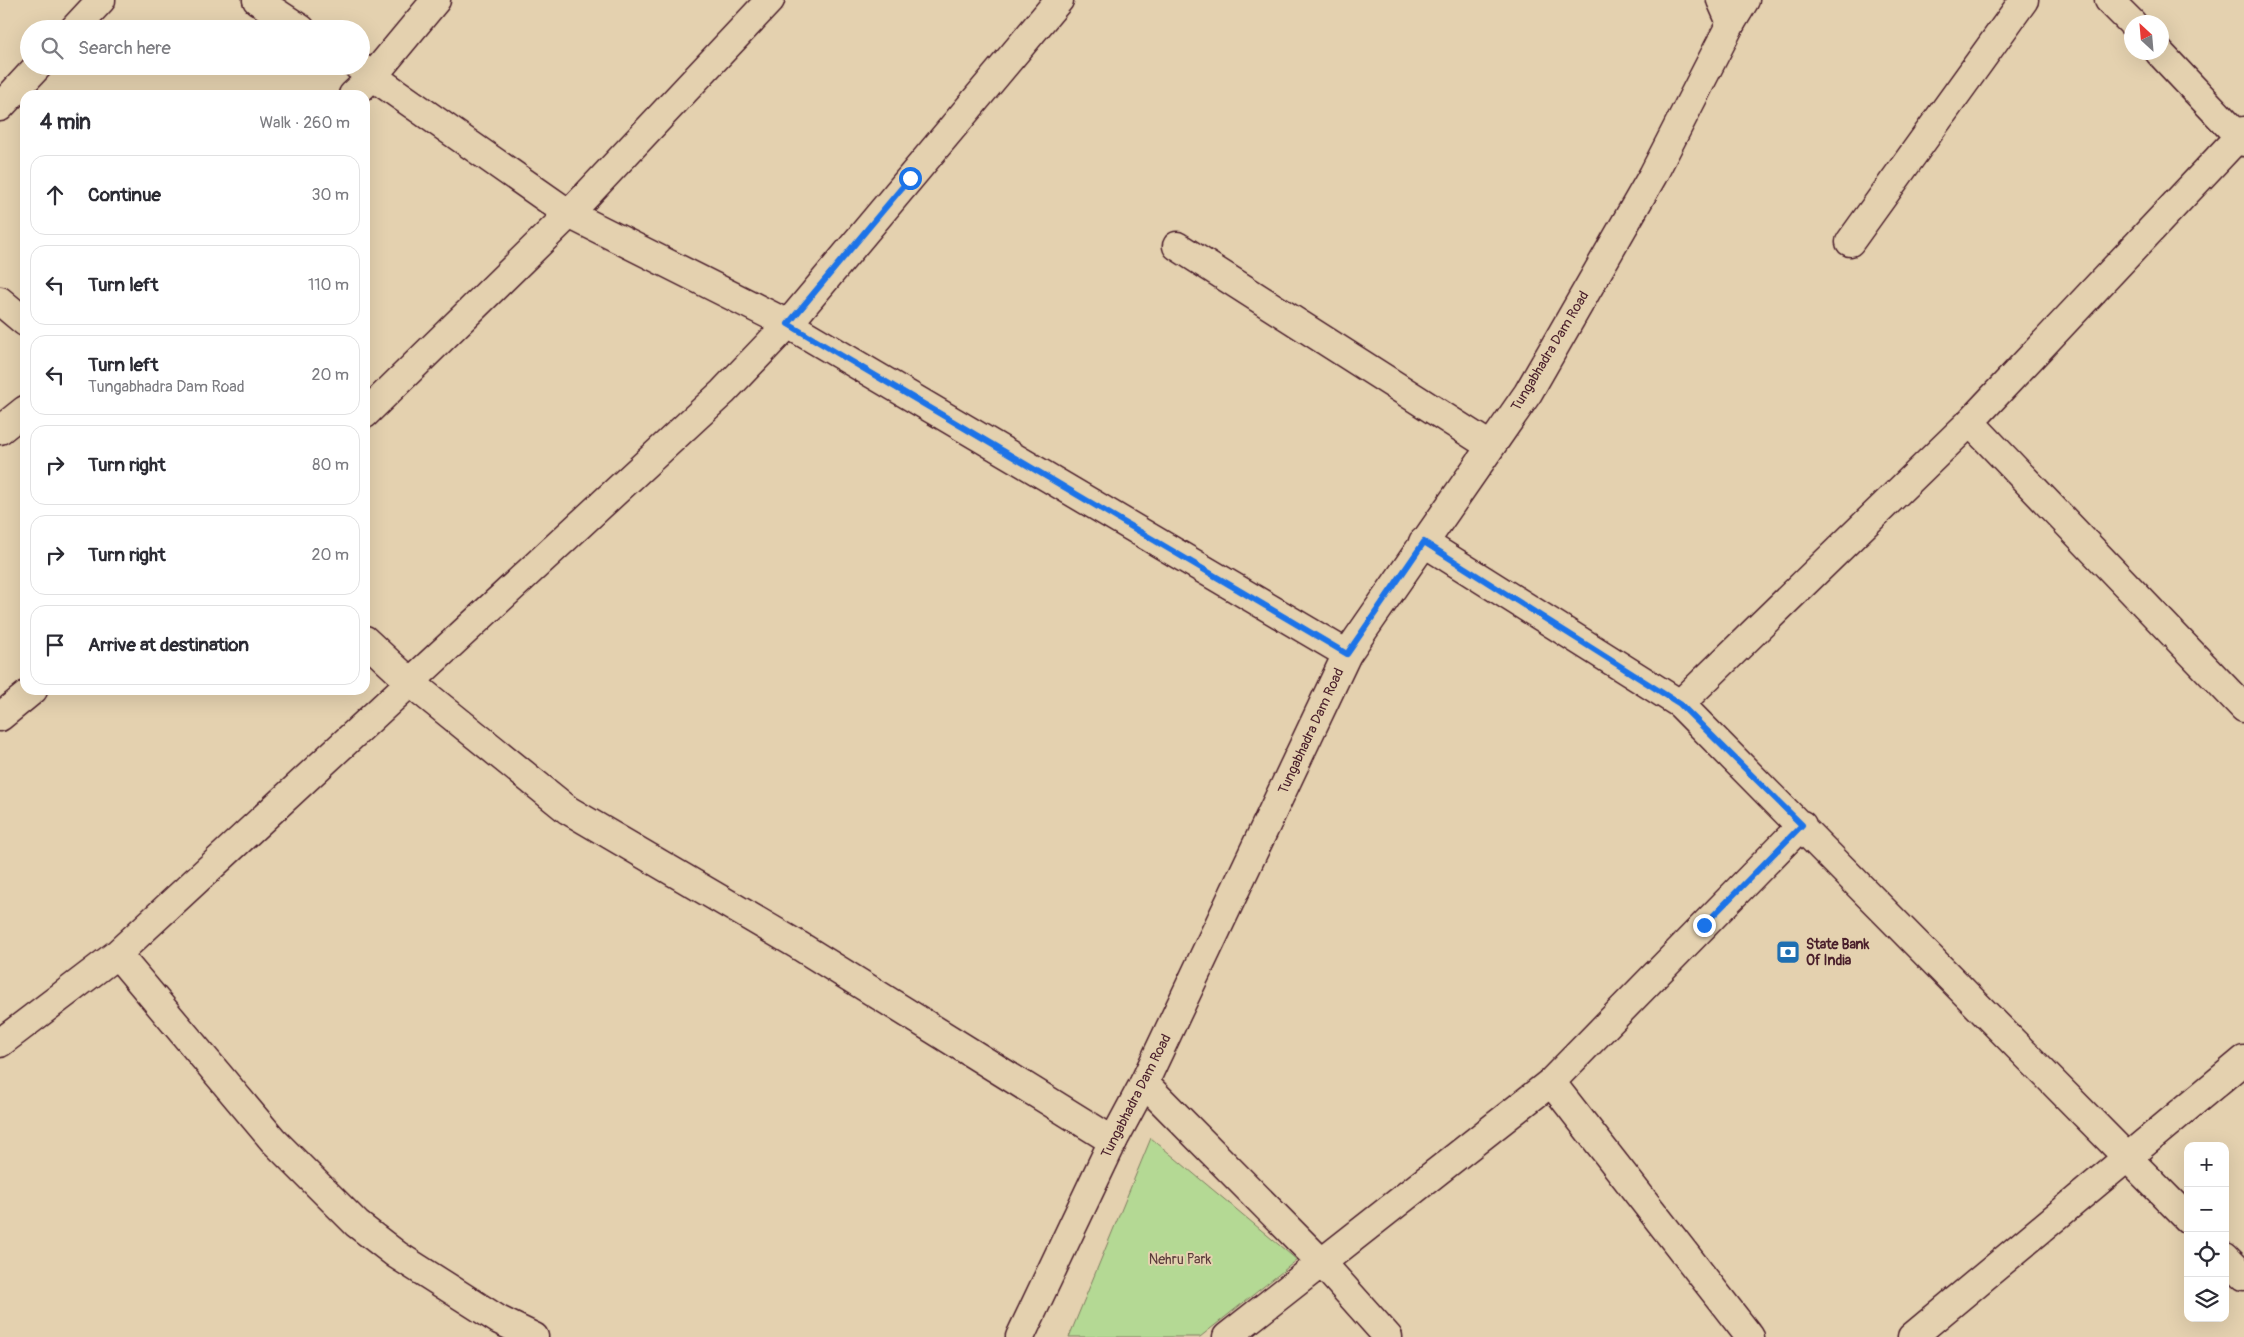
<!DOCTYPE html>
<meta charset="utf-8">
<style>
:root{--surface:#fff;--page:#f2f2f3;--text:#2b2b33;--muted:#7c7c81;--line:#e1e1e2}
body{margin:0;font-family:Pangolin,sans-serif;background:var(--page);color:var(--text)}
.controls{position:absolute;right:15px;bottom:15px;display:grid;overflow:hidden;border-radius:10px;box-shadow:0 5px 20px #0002}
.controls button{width:45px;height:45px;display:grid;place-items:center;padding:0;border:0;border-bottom:1px solid var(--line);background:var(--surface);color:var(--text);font:25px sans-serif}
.compass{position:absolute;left:2124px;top:15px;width:45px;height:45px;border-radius:50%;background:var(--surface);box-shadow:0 5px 20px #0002;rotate:334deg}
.stop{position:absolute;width:15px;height:15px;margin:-11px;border:4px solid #1a73e8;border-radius:50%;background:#fff}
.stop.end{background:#1a73e8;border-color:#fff;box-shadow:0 1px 5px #0008}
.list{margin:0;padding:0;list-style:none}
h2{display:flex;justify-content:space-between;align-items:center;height:65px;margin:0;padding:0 20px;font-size:21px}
h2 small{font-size:16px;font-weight:400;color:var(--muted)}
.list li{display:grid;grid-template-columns:32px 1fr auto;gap:15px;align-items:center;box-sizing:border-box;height:80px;margin:0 10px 10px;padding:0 10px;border:1px solid var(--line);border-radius:15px}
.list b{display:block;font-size:19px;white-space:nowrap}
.list p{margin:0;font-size:16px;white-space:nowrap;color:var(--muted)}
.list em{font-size:16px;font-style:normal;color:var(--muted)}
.icon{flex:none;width:28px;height:28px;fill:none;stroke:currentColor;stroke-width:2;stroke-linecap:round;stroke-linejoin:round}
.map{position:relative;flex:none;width:2244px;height:1337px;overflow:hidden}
.search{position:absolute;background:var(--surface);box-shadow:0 5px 20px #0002;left:20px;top:20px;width:350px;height:55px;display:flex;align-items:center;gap:12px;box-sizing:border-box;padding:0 18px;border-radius:28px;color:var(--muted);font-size:19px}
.panel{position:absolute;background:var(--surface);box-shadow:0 5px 20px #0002;left:20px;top:90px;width:350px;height:605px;border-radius:15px}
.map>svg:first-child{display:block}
.green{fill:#b4d994;stroke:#7f7c60}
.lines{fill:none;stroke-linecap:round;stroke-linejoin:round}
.street-casing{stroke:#4a1f2b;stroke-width:31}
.primary-casing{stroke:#4a1f2b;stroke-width:31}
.street{stroke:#e4d1af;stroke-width:28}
.primary{stroke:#e4d1af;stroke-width:28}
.route{stroke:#1a73e8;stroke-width:6}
.labels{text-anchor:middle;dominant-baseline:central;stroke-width:4;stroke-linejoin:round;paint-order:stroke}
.street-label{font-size:14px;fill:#4a1f2b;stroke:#e4d1af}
.poi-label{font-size:14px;font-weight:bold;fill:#4a1f2b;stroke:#e4d1af;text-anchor:start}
.park-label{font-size:14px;fill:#5a3b3b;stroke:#e4d1af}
</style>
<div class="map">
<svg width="2244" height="1337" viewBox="0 0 2244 1337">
<rect width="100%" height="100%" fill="#e4d1af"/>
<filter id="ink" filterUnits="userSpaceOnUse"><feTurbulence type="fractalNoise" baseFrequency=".02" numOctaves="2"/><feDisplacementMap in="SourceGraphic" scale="10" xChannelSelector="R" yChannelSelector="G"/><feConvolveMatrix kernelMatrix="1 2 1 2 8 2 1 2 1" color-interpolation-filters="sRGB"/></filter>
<g filter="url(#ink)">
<!-- green -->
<path class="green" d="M1151 1138 1297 1260 1200 1337H1069Z"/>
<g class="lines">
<!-- street casing -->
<g class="street-casing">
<path id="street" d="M257 0 301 29
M1721 0 1731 23
M2109 0 2132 23
M74 29 101 0
M2159 52 2244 142
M358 66 569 214 788 324 1347 654
M353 95 373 76 436 0
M0 107 38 66
M1850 242 2024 0
M1177 246 1490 446
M0 301 25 322
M365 414 569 214 770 0
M1970 422 2244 708
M0 430 25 410
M1423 542 1680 704 2188 1219
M365 640 410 682 568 810 798 945 1113 1141
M1680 704 1970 422 2244 131
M0 717 33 690
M117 954 273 1140 357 1224 397 1255 499 1320 534 1337
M0 1043 117 954 723 392 788 324 1059 0
M1144 1083 1322 1263 1388 1337
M2225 1257 2244 1276
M1227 1337 1551 1082
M1750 1337 1551 1082 1802 825
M1912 1337 2244 1060"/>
</g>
<!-- primary casing -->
<g class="primary-casing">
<path id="primary" d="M1020 1337 1113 1141 1144 1083 1347 654 1528 393 1653 175 1731 23 1745 0"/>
</g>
<!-- street -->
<use href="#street" class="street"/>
<!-- primary -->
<use href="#primary" class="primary"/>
</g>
</g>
<g class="lines" filter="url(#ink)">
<!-- route -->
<path class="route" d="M910 178 788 324 1347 654 1424 542 1680 704 1802 825 1704 925"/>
</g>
<!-- icons -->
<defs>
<g id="bank-square" transform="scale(1.25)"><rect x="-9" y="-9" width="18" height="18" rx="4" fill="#1f6fb2" stroke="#e4d1af"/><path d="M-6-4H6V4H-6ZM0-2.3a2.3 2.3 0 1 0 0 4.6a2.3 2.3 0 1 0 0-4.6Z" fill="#fff"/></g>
</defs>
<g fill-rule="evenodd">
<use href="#bank-square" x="1788" y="952"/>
</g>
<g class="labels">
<!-- street labels -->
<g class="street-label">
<text transform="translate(1550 351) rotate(-59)">Tungabhadra Dam Road</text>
<text transform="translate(1311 731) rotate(-65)">Tungabhadra Dam Road</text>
<text transform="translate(1136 1096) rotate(-63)">Tungabhadra Dam Road</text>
</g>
<!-- poi labels -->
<g class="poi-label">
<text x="1806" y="944">State Bank<tspan x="1806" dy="16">Of India</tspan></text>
</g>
<!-- park labels -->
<g class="park-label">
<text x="1180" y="1259">Nehru Park</text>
</g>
</g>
</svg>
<div class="controls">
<button>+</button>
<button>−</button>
<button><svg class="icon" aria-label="locate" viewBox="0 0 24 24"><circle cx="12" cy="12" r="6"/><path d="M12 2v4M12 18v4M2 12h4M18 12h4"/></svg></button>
<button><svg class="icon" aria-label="layers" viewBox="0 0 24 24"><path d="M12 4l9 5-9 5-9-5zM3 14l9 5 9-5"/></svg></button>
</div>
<svg class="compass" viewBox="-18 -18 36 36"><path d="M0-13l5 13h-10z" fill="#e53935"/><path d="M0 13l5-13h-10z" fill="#7c7c81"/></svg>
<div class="stop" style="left:910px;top:178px"></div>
<div class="stop end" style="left:1704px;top:925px"></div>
<div class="search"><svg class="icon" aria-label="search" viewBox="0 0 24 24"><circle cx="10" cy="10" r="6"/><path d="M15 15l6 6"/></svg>Search here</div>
<section class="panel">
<h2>4 min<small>Walk · 260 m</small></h2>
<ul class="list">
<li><svg class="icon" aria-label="ahead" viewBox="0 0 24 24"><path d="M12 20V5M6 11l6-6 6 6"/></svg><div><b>Continue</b></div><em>30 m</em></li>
<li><svg class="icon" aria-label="left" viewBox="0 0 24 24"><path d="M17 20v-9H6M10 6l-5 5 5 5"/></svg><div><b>Turn left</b></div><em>110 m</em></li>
<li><svg class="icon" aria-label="left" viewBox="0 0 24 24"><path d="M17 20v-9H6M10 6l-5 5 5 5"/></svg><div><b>Turn left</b><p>Tungabhadra Dam Road</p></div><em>20 m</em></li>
<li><svg class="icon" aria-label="right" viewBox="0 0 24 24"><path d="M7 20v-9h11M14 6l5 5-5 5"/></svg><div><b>Turn right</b></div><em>80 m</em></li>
<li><svg class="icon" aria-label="right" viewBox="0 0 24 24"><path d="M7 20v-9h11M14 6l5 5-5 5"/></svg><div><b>Turn right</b></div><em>20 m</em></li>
<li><svg class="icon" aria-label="arrive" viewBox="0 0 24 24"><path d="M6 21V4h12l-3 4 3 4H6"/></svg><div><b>Arrive at destination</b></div></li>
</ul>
</section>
</div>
